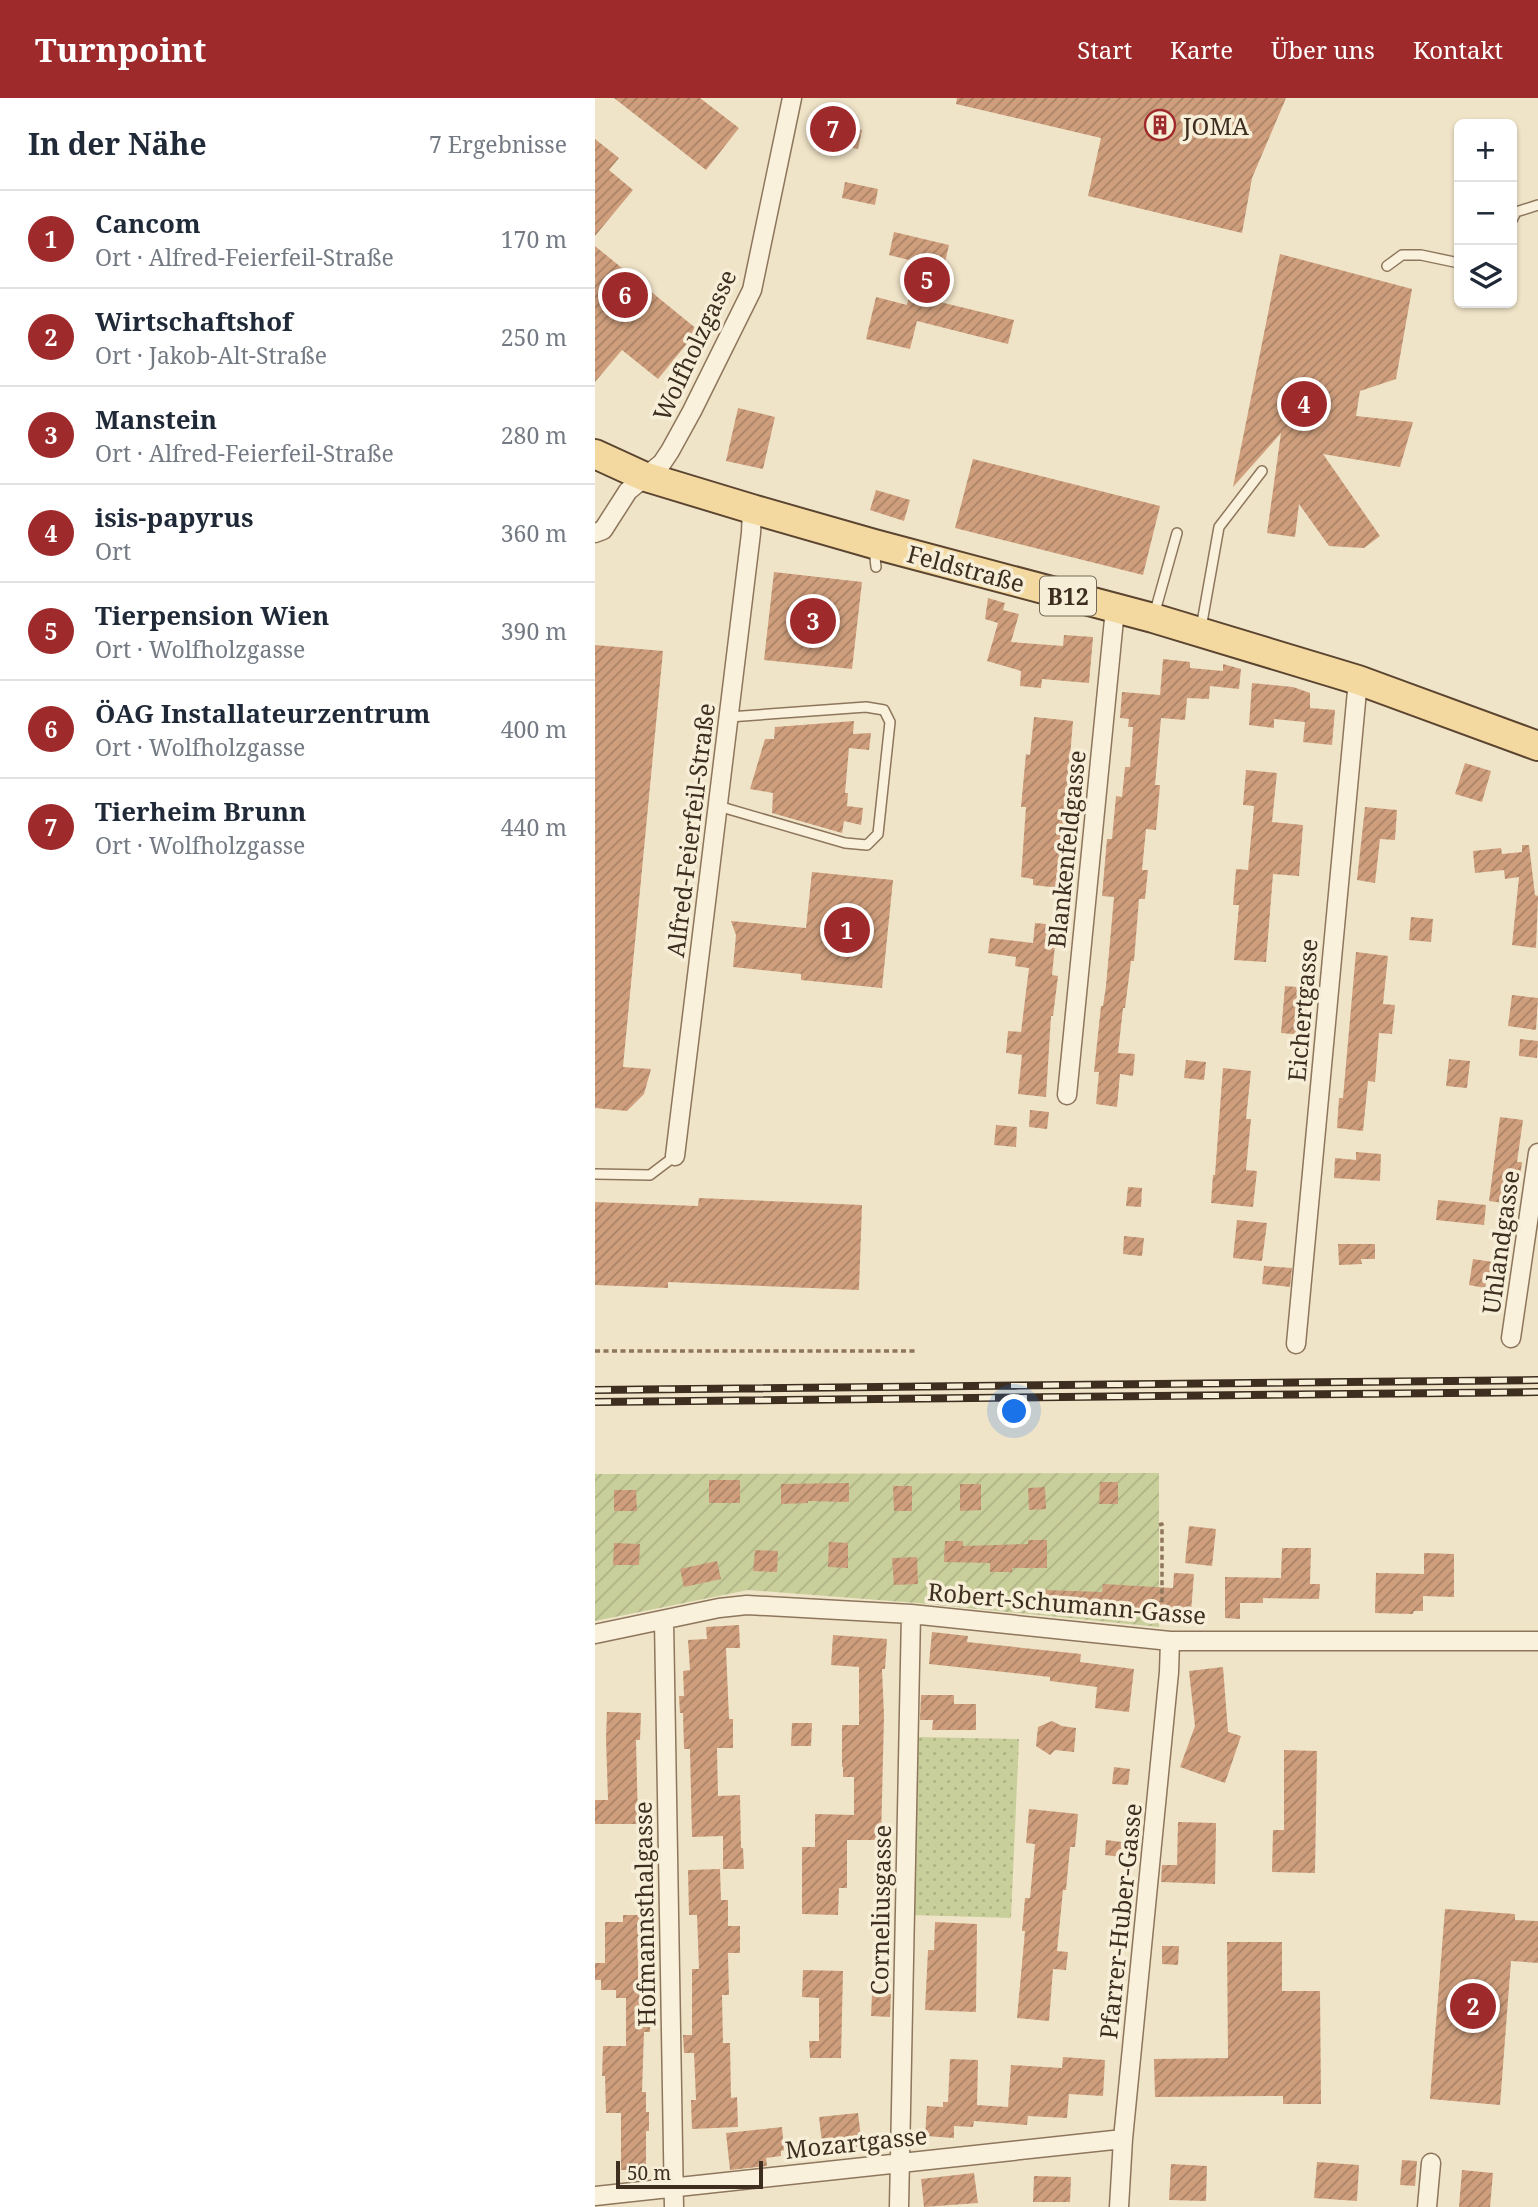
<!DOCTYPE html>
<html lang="de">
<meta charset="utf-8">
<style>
:root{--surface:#fff;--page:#f2f2f3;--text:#1f2937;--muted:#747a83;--line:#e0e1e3;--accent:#9e2a2b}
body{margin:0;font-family:"Noto Serif",serif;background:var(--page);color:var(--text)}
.controls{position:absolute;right:21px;top:21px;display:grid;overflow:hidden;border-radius:10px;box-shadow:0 2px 5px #0004}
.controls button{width:63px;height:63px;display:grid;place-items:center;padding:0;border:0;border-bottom:2px solid var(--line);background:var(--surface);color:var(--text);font:35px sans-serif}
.scale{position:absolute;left:21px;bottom:18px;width:147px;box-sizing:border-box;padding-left:7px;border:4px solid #3d2e20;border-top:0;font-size:19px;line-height:24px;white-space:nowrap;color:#3d2e20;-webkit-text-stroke:5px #f7eed8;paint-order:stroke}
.you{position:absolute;left:420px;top:1314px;width:24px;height:24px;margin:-18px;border:5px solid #fff;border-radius:50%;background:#1a73e8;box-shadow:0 0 0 10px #1a73e833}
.badge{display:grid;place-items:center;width:46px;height:46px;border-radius:50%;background:var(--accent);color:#fff;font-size:23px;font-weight:700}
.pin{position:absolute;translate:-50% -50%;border:4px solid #fff;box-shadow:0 2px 7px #0006}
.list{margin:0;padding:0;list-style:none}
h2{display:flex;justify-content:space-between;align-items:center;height:91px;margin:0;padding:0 28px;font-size:30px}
h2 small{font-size:23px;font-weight:400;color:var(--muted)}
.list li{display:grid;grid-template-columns:46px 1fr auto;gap:21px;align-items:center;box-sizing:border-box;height:98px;padding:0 28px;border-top:2px solid var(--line)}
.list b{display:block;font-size:26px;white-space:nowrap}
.list p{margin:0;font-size:23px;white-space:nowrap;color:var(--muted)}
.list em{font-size:23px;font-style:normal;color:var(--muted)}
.icon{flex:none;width:38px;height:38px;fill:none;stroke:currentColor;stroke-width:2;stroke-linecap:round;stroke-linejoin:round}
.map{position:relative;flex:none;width:943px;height:2109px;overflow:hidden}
header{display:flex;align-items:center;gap:42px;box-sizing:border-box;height:98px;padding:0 35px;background:var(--accent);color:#fff}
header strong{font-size:33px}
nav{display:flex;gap:38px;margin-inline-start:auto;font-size:24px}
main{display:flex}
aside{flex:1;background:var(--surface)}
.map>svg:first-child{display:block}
.grass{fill:url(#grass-dots)}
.garden{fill:url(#garden-furrows)}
.building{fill:url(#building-hatch)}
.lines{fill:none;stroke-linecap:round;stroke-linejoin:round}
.service-casing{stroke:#8d765c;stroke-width:12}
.minor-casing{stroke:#8d765c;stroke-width:21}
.primary-casing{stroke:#5b4430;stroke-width:32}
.path{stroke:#8d765c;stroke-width:3.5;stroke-dasharray:5 3.5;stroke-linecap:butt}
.service{stroke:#faf1dc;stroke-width:9}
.minor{stroke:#faf1dc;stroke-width:18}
.primary{stroke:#f3d9a0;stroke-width:28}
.rail-casing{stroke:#3d2e20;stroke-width:8}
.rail{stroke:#f7eed8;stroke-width:5;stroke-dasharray:16;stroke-linecap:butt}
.labels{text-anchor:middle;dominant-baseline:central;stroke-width:7;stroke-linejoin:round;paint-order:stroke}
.shield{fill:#f7eed8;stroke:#756857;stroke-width:2}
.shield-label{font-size:23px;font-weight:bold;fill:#3d2e20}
.poi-label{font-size:24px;fill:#3d2e20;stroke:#f7eed8;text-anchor:start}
.street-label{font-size:24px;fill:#3d2e20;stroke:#f7eed8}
</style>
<header>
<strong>Turnpoint</strong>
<nav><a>Start</a><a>Karte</a><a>Über uns</a><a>Kontakt</a></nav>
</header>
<main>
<aside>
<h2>In der Nähe<small>7 Ergebnisse</small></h2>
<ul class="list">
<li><span class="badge">1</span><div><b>Cancom</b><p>Ort · Alfred-Feierfeil-Straße</p></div><em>170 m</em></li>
<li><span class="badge">2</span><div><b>Wirtschaftshof</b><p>Ort · Jakob-Alt-Straße</p></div><em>250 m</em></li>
<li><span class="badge">3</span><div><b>Manstein</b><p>Ort · Alfred-Feierfeil-Straße</p></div><em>280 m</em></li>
<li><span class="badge">4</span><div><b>isis-papyrus</b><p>Ort</p></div><em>360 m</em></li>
<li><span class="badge">5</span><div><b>Tierpension Wien</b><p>Ort · Wolfholzgasse</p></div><em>390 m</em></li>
<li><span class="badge">6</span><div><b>ÖAG Installateurzentrum</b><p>Ort · Wolfholzgasse</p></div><em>400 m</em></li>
<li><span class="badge">7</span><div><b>Tierheim Brunn</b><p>Ort · Wolfholzgasse</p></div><em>440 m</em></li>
</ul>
</aside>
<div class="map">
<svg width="943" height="2109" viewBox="0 0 943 2109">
<defs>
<pattern id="grass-dots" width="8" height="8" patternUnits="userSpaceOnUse" patternTransform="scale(1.75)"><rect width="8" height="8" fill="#c9cf9b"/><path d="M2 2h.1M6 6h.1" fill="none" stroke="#aeb285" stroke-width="1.8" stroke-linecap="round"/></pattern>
<pattern id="garden-furrows" width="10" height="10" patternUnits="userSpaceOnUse" patternTransform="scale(1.75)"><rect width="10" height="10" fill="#c9cf9b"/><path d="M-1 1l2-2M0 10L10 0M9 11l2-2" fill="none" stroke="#aeb285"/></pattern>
<pattern id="building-hatch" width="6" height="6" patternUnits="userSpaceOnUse" patternTransform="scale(1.75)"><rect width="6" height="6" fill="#cf9f7d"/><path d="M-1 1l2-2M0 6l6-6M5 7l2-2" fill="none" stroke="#a98266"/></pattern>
</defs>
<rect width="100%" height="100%" fill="#f0e4c8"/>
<!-- grass -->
<path class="grass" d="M323 1639 424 1641 416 1820 317 1817Z"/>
<!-- garden -->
<path class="garden" d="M564 1375V1529L322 1505 153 1492 0 1523V1376Z"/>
<!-- building -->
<path class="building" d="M19 0H105L144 30 111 72Z
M362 0H691L657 80 647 135 493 98 506 40 361 6Z
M222 10 255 17 252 29 267 32 263 51 215 41Z
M0 41 24 60 14 72 38 92 0 138Z
M250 84 283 91 280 107 247 100Z
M299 134 354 147 341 203 419 222 413 246 322 223 315 251 271 241 281 199 312 207 322 164 294 157Z
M0 148 103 232 63 281 27 252 0 284Z
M685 156 817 191 801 281 765 293 761 318 818 324 805 369 728 356 785 438 769 450 734 448 704 406 700 439 672 435 686 335 638 389Z
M143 310 180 319 168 371 131 363Z
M378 361 565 408 548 477 360 430Z
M281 392 315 402 309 423 275 412Z
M179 474 267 484 257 571 169 562Z
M393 500 410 505 408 512 424 516 416 544 468 548 469 537 498 539 494 585 447 581 446 590 425 588 426 573 392 563 403 525 390 521Z
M0 547 68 553 28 969 56 971 49 996 32 1013 0 1010Z
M568 561 595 564V570L628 573V566L646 571 644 591 615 588 614 601 592 600 590 622 566 620 560 687H565L561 732 551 731 547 772H553L550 801H544L539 863H536L530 910H528L523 955 540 956 538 978 525 976 522 1009 501 1006 504 974H499L506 908H508L511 888 519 799 507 798 512 741H517L521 698 527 699 530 669H535L538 629H533L534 621 525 620 527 594 565 597Z
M657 585 698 589 715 595V610L740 612 737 647 708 644 710 624 679 621V630L654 627Z
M439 619 478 623 464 790 438 787V781L426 779 431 709H426L431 656 435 657Z
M259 623 258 636 276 635 274 652 254 650 250 695H253L252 708 268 710 266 727 249 723 247 735 177 715 178 695 155 691 170 641H179L180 629Z
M870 665 896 673 887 704 860 696Z
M651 672 682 675 677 724 708 727 704 778 678 776 671 864 639 862 644 807H638L641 771 653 772 659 708 648 707Z
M770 709 802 712 800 742 785 741 780 785 762 782Z
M927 747H934L940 797 943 798 941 850 917 847 924 779 910 781 909 772 880 775 878 753 906 750 907 756 927 754Z
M217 774 298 782 287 890 206 882V876L138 869 141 837 136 823 211 830Z
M816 819 838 821 836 844 814 842Z
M440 825 462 827 457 877 463 878 458 918H456L451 999 423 996 427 957 411 955 413 933 426 934 434 870 420 868 421 859 393 855 395 840 438 845Z
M761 854 793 858 788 906 800 907 797 936 784 935 780 984 773 983 768 1033 742 1030 744 1000H748Z
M690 888 713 890 709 937 686 935Z
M917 897 943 900 941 932 913 928Z
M925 941 943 943 942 960 924 958Z
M854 961 875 963 872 990 851 988Z
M591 962 611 964 609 982 589 980Z
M628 970 656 973 651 1021H656L651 1072 662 1073 658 1109 616 1105 618 1077H620Z
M435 1012 454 1014 452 1031 434 1029Z
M905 1019 928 1022 922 1064H927L923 1093 917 1092 916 1106 894 1103Z
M401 1027 422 1029 421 1049 399 1047Z
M761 1054 786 1056 785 1083 739 1080 740 1060 761 1062Z
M533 1089 547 1090 546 1109 531 1108Z
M104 1100 267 1107 264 1192 73 1184V1190L0 1187V1104L103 1108Z
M843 1102 891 1107 889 1127 841 1122Z
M642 1122 672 1125 667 1163 638 1160Z
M529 1138 549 1140 547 1158 528 1156Z
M743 1146H780V1161H766L767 1166 744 1167Z
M878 1161 911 1166 908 1183 892 1180 890 1190 874 1187Z
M669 1168 697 1170 695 1189 667 1186Z
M114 1382H145V1405H114Z
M505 1384H523V1406H504Z
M254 1385V1404L213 1403V1405L186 1406V1386Z
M365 1386H386V1412L365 1413Z
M298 1388H317V1413H299Z
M450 1389 451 1411 434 1412 433 1390Z
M19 1392H41L42 1413H19Z
M594 1428 621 1431 617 1468 590 1465Z
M433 1442H452V1470H417V1474H395V1465L349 1464 350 1443H368V1448L433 1446Z
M234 1444 253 1445V1470L233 1469Z
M19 1445 45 1446 44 1467H18Z
M687 1450H716L715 1486H725L724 1501 668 1500V1505H645V1521L630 1520V1479L686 1480Z
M160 1452 183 1453 182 1474 158 1473Z
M829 1455 859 1456V1499L828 1498V1513H819L818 1516 780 1515 781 1475 829 1476Z
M322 1459 323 1486 299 1487 297 1460Z
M122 1463 126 1481 89 1489 85 1471Z
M579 1475 599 1476 595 1526 576 1525V1520L532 1517V1512L492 1509V1511H470V1507L448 1505 449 1492 507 1494 508 1486 578 1490Z
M144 1527 145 1550H131L134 1621H138V1650H122L123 1698 145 1697 146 1750H148L149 1771H128V1738L97 1739 95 1651H89L88 1615H85L84 1598H89L88 1573 95 1572 93 1542 112 1541 111 1529Z
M337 1534 373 1538 372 1544 486 1556 485 1564 539 1571 534 1614 500 1610 502 1589 455 1583V1579L334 1566Z
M238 1537 292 1541 290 1571H287L289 1618 286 1742H252V1790H244L243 1817 207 1816V1749H220V1716L259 1717V1679H248V1669H247V1627H264V1569L236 1567Z
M628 1569 633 1634 646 1638 630 1685 585 1669 600 1628 594 1573Z
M326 1597H359V1606H381V1632H337L338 1622H325Z
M12 1614 46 1615 45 1642H41L43 1726H0V1702H13L11 1641Z
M457 1623 467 1628 481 1630 479 1654 460 1652 455 1657 441 1648 443 1629Z
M197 1625H217L216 1648H196Z
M689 1652 722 1653 720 1775 677 1774 678 1732H689Z
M519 1669 535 1671 533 1687 517 1686Z
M434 1711 483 1716 480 1749H475L471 1792H468L462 1853 473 1854 471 1872 458 1871 454 1923 422 1920 430 1833H427L430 1800H435L440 1746 431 1745Z
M583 1724 621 1725 620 1786 566 1784 567 1767H582Z
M511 1742 527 1744 526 1759 510 1757Z
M125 1771 126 1802H133V1828H145V1855H133L134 1897H127L128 1945H135L136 2000 142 1999 143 2029 97 2031 96 2002H101L99 1955H89L88 1937H97V1871H104L102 1817H94L93 1772Z
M850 1811 920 1816V1822L943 1823V1865L916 1863 905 2007 835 2001Z
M28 1817H47V1851H43V1891H55V1934H49L47 1994H51V2014H54V2033H51V2072H26V2015H11L10 1978H7L8 1948H31V1900H21V1892H6V1882H0V1865H10V1824H28Z
M340 1824 382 1826 381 1914 330 1912 333 1852H339Z
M632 1844H687V1893H725L726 2006H688V1998L560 1999 559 1961 633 1960Z
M567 1848H584L583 1867 567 1866Z
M208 1872 248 1873 246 1960H215L214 1943H224V1900L207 1899Z
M277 1896H296L295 1919 276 1918Z
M468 1959 510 1962 508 1998 474 1996 472 2020 433 2018 432 2027 379 2023 378 2029 359 2028V2040L330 2038 332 2008 348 2009V2004H353L355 1961 383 1962 382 2007 413 2009 416 1967 467 1970Z
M263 2015 267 2048 228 2053 224 2019Z
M187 2029 189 2052 186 2053V2058L171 2060 172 2068 135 2072 131 2035Z
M807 2062 822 2063 820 2088 805 2087Z
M722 2064 764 2067 762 2103 719 2100Z
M576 2066 612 2068 611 2103 574 2102Z
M867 2072 898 2075 895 2109H864Z
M379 2075 383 2105 329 2109 326 2081Z
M439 2078 476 2079 475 2104H438Z"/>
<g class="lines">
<!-- service casing -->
<g class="service-casing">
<path id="service" d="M917 122 921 114 943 107
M792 168 807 157H826L864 165
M279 450 281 469
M559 517 582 435
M606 530 624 429 667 373
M123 708 250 745 272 747 283 736 295 624 289 612 271 609 134 619
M0 1076 55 1077 80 1058"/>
</g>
<!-- minor casing -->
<g class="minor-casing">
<path id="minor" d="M0 435 8 432 33 393 67 365 75 353 97 313 157 192 197 0
M472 997 520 511
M80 1058 156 435 157 411
M916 1240 943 1055
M701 1246 763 582
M69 1522 79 2109
M0 1536 124 1510 152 1507 316 1516 575 1543H943
M0 2098 528 2041
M304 2109 316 1516
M524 2109 528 2041 574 1574 575 1543
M832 2109 836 2065"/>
</g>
<!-- primary casing -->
<g class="primary-casing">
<path id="primary" d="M0 356 48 378 157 411 279 446 558 520 763 582 943 648"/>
</g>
<!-- path -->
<path class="path" d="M0 1253H320
M564 1427 567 1426V1525"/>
<!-- service -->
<use href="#service" class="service"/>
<!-- minor -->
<use href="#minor" class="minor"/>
<!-- primary -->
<use href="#primary" class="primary"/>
<!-- rail casing -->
<g class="rail-casing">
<path id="rail" d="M0 1292 943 1282
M0 1304 943 1294"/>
</g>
<!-- rail -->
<use href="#rail" class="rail"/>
</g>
<!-- icons -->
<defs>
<g id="building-ring" transform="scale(1.575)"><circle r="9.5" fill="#f7eed8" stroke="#9e2a2b" stroke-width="1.5"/><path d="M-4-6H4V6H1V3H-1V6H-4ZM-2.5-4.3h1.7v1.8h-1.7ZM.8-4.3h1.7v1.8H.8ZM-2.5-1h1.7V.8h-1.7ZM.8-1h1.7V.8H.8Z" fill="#9e2a2b"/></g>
</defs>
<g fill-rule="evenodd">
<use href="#building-ring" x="565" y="27"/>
</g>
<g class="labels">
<!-- shield labels -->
<rect class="shield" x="445" y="478.5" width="56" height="39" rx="5"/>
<g class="shield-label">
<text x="473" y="498">B12</text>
</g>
<!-- poi labels -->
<g class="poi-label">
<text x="588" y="27">JOMA</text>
</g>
<!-- street labels -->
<g class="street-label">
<text transform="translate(99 247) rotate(-65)">Wolfholzgasse</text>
<text transform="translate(371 470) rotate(15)">Feldstraße</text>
<text transform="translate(95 732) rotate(-83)">Alfred-Feierfeil-Straße</text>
<text transform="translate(471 751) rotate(-84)">Blankenfeldgasse</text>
<text transform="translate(707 912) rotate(-85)">Eichertgasse</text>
<text transform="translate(905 1144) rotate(-82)">Uhlandgasse</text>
<text transform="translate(472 1505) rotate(5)">Robert-Schumann-Gasse</text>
<text transform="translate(285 1812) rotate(-89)">Corneliusgasse</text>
<text transform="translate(49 1816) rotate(-91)">Hofmannsthalgasse</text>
<text transform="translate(525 1823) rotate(-84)">Pfarrer-Huber-Gasse</text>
<text transform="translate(261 2044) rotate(-6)">Mozartgasse</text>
</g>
</g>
</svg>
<div class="controls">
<button>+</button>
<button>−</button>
<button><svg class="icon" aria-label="layers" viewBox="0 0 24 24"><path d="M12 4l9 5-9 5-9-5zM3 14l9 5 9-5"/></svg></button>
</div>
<div class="scale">50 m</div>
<div class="you"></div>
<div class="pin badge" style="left:252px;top:832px">1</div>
<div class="pin badge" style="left:878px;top:1908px">2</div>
<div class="pin badge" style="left:218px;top:523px">3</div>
<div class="pin badge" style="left:709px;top:306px">4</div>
<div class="pin badge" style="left:332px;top:182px">5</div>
<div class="pin badge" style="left:30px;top:197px">6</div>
<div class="pin badge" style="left:238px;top:31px">7</div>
</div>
</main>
